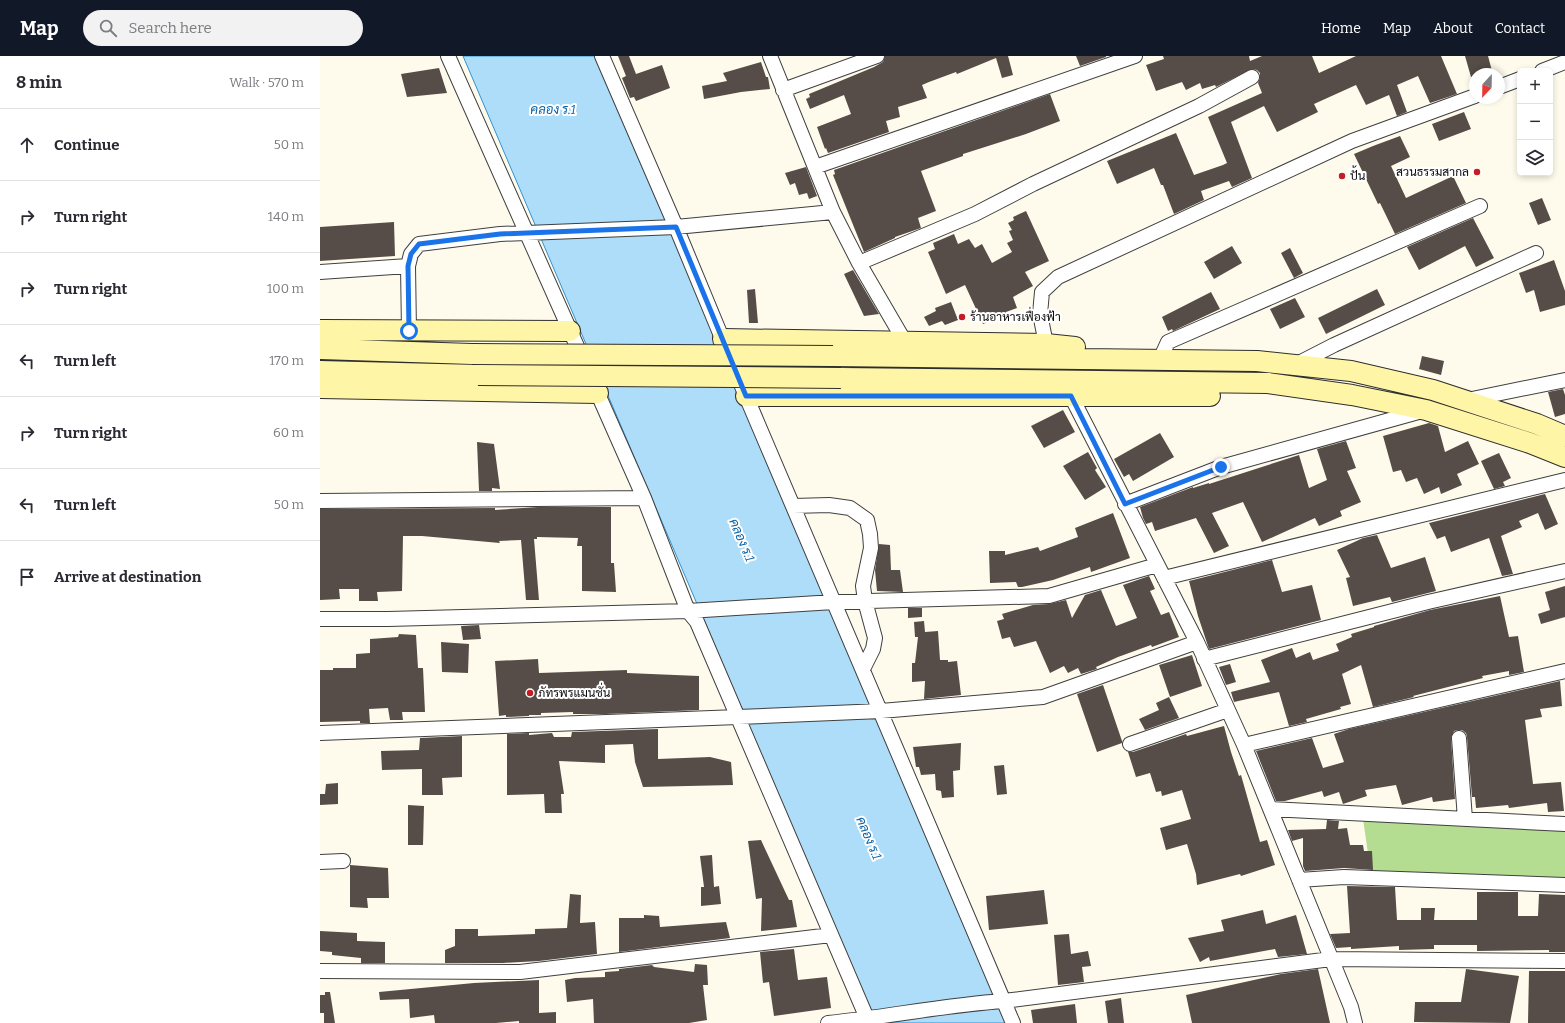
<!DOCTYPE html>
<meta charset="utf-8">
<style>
:root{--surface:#fff;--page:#f2f2f3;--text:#2b2b33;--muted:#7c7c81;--line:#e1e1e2;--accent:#111827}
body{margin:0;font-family:Bitter,Sarabun,serif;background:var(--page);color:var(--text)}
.controls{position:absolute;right:12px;top:12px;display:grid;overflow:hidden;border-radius:6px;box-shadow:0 2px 6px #0003}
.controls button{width:36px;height:36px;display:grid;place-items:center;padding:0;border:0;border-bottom:1px solid var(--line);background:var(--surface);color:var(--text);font:20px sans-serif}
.compass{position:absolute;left:1149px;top:12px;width:36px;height:36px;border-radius:50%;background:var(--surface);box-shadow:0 2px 6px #0003;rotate:202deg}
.stop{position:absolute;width:12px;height:12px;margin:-9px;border:3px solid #1a73e8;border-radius:50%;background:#fff}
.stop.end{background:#1a73e8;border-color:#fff;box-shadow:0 1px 4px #0008}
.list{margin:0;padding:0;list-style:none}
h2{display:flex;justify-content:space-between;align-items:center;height:52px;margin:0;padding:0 16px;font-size:17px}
h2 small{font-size:13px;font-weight:400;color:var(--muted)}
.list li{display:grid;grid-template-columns:26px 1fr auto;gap:12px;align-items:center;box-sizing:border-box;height:72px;padding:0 16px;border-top:1px solid var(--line)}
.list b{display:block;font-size:15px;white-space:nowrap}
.list em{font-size:13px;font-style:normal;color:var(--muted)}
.icon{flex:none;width:22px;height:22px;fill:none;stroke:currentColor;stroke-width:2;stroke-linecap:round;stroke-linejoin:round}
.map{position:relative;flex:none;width:1245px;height:967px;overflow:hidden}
header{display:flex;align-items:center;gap:24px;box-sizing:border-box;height:56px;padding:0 20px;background:var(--accent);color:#fff}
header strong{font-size:19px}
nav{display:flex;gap:22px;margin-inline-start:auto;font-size:14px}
.search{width:280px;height:36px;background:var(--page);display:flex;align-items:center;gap:10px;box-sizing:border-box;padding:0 14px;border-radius:22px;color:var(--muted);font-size:15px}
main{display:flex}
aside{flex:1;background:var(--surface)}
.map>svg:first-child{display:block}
.forest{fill:#b4dd92}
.water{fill:#adddf9;stroke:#3093d4}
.building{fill:#564d48}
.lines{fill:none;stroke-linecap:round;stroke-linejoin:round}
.minor-casing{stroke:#3f3f3f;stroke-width:16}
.secondary-casing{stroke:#2e2e2e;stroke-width:22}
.minor{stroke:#fff;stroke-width:14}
.secondary{stroke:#fff5a7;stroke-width:20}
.secondary-bridge-casing{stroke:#2e2e2e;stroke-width:22;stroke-linecap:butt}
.secondary-bridge{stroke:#fff5a7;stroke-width:20}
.route{stroke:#1a73e8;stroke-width:5}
.poi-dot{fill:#c31d25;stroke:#fff;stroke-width:1.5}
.labels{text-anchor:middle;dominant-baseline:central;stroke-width:4;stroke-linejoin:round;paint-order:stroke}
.poi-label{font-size:12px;fill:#0c0c0c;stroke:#fff;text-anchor:start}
.water-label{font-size:13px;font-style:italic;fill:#0f63a4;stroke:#fff}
</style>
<header>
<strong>Map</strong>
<div class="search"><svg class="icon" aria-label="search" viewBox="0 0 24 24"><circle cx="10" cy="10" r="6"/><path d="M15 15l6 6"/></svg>Search here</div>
<nav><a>Home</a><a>Map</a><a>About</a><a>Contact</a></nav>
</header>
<main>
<aside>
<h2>8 min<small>Walk · 570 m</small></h2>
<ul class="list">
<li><svg class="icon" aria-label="ahead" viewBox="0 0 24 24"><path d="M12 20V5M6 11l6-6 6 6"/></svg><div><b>Continue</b></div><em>50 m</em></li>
<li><svg class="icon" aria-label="right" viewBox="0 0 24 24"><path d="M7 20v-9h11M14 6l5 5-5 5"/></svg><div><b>Turn right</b></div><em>140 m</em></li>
<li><svg class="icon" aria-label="right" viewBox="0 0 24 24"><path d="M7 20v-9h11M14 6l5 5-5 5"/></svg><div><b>Turn right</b></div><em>100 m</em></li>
<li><svg class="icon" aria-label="left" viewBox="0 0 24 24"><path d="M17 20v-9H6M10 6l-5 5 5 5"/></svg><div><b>Turn left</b></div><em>170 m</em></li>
<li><svg class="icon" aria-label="right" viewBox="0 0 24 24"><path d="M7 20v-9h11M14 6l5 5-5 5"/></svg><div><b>Turn right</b></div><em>60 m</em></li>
<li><svg class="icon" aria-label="left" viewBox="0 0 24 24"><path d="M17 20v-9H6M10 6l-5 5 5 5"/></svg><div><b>Turn left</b></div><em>50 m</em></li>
<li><svg class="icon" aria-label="arrive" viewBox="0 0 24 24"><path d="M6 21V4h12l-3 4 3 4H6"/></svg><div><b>Arrive at destination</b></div></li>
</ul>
</aside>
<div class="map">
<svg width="1245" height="967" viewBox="0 0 1245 967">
<rect width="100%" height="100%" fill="#fffbec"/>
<!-- forest -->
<path class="forest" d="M1043 763 1245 773V834L1051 818Z"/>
<!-- water -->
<path class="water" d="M143 0H279L689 967H556Z"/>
<!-- building -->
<path class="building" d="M298 0H309L316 18 342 9 350 32 316 45 314 41 310 42 302 22 306 20Z
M565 0H688L693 19 682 22 676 2 637 18 636 16 609 26 602 29 607 42 578 51 580 61 566 65 569 76 508 97 506 92 505 93 497 71 531 58 524 39 490 53 486 43 490 41 489 38 554 11 563 6Z
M756 0H786V1L760 10Z
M843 0H929L930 5 942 0H992L999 17 1036 0H1121L1137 38 1110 47 1098 20 1077 29 1087 56 1077 60 1069 39 1046 49 1036 29 994 48 998 56 957 76 944 50 911 66 932 122 912 131 909 125 881 135 884 144 854 158 843 129H841L834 112 797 128 787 105 856 77 874 119 903 109 907 107 888 61 942 37 938 27 940 22V17L937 14 932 13 896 31 895 29 882 33 880 27 866 34 862 26 836 35 826 9 844 3Z
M1145 0H1168L1172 15 1161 18H1155V20L1151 21Z
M441 6 446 21H448L450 33 421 36 384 43 382 30 407 25 403 17Z
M119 12 127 37 87 41 81 18Z
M730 38 740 65 706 78 643 98V100L601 115 616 155 598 162 601 172 575 181V182L544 196 513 119 515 118 514 114Z
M1144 56 1151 73 1119 85 1112 68Z
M1080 80 1090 101 1071 110 1086 142 1133 120 1146 147 1075 178 1060 147 1058 148 1034 98 1053 90Z
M486 111 497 140 489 143 487 137 479 139 475 127 470 129 465 117Z
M1222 142 1231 164 1218 169 1209 147Z
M706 155 729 205 705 216 713 230 693 241 697 252 686 256V258L663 268 645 229 626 238 608 196 615 193 613 187 634 178 638 188 649 183 655 192 662 188 672 207 692 196 687 187 693 184 689 175 692 174 688 167 694 164 693 161Z
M1153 162 1174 202 1156 211 1145 190 1099 214 1087 191Z
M74 166 75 200 0 205V171Z
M912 190 922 207 894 223 884 206Z
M970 192 983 217 974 222 961 197Z
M1234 204 1245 235V249L1220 256 1214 234 1206 237 1199 217Z
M533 214 559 258 544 260 524 218Z
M435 233 438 267H429L427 234Z
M1057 233 1065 249 1006 278 998 262Z
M891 236 900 253 853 275 852 273 848 275 842 261Z
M975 242 985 261 960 273 950 253Z
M631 246 638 264 625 269 622 265 609 270 604 261 616 255 615 252Z
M1102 300 1124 305 1121 319 1099 313Z
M1243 333 1245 339V358L1235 361 1228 336Z
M743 354 755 376 724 392 711 370Z
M1109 367 1118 370 1125 396 1148 385 1159 408 1137 418 1142 429 1121 438 1119 431 1104 438 1097 422 1086 426 1081 414 1073 416 1063 380Z
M840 377 854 401 813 425 809 418 804 421 794 403Z
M1026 385 1036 412 1027 415 1041 446 1020 455 1022 460 999 470 995 462 942 486 923 446 892 457 909 490 894 497 876 462 835 475 832 466 826 468 823 462 820 451 873 431V432L889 427V428L979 399 989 432 1007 424 997 393Z
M157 386 174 388 180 433 172 432V435H159Z
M768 396 777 412 775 414 786 431 765 444 743 410Z
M1179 397 1191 422 1183 426 1185 430 1174 433 1161 405Z
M1225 438 1238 468 1225 474 1218 457 1199 465 1202 471 1181 480 1193 518 1182 520 1169 482 1131 496 1125 480 1117 483 1109 467Z
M218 451H291V507H294L296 536 262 535V490H257L258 482 217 481V483H214L219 544H206L201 484 179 485 180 487 102 480H83L82 535 57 536 58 545H39V533H19L20 543 0 544V453L175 452V454Z
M793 457 810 502 771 516 770 511 733 524 702 531H698L696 526 670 527 669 495H685V499L718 491 720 495 758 481 755 472Z
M1057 479 1071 512 1105 501 1116 535 1072 546 1070 541 1033 550 1026 522 1030 521 1017 494 1043 482Z
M559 488 570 489 571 514H580L583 536 557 535 555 514Z
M952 504 962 536 992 529 1001 564 889 593 878 560 869 525Z
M829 520 835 533 830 535 841 559 849 556 859 581 832 591 831 589 798 601 776 611 777 613 761 618 758 612 748 617 744 610 730 617 716 585 694 591 690 581 682 583 677 565 684 563 682 558 713 549 729 548 746 544 752 562 765 539 781 534 796 570 817 562 803 529Z
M1245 530V561L1221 568 1218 558 1230 554 1225 536Z
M1180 540 1189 581 1198 580 1204 616 1189 619V615L1162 620 1163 622 1093 640 1094 641 1053 651 1041 609 1022 618 1031 648 1020 651 1021 653 986 663 987 666 969 670 959 636 914 646 911 636 950 626 941 604 972 592 976 602 990 596 993 604 1019 595 1016 588 1032 581 1031 578 1054 571V570L1110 554Z
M588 552H602V561L588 562Z
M604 565 605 576 618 575 620 604H628V606L637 605 641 639 604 643 605 625 592 626V607H595L598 581H595L594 566Z
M159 569 161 583 143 584 141 570Z
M79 578 96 579 98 612H103L105 656H82L83 664H70L68 652 49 653 50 667H40V665L0 666V614H13V612H36V598L50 597V583L78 581Z
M121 586 149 588 148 617 122 616Z
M872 599 882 630 850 641 839 609Z
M218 603 219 617 307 614V617L379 620V654L285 658H253V656L221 657V659H209V660L186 661V659L179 660 175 605Z
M910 608 916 626 906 629 899 611Z
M1240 625 1242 650 1220 653 1222 661 1205 664 1213 728 1241 726 1244 755 1228 756 1227 747 1189 752 1188 749 1156 752 1155 741H1152L1147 681 1146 677 1142 674H1138L1134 675 1131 682 1135 743 1113 746 1112 741 1082 749 1076 729 1045 734 1047 740 1023 748 1019 736 1004 741 1002 735 965 745H956L936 695 992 682 1003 712 1024 706 1014 678 1029 673Z
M783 629 802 685V687L777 696 757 638Z
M849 641 859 662 825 674 819 663 839 654 836 647Z
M904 670 911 696 919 720 921 719 940 786 947 784 955 809 921 820 920 818 877 829 876 818 867 788 846 794 840 772 871 763 862 734 842 740 841 735 836 736 830 717 816 721 808 696H813L866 678 867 680Z
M338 673V703L390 701 411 706 413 729 323 731 315 706 313 688 285 689V707L239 705 244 738H241L242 757H225L224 738 187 739V678L209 677V679L232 677 234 681H251L252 676Z
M142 680V721L122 722 123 739H102V713L62 714 61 695 99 694 100 682Z
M641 687 640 714 633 715 634 741 622 742 621 735 616 734 615 718 601 719 599 711H596L593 691Z
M684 709 687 738 677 739 674 710Z
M18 727V748L0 749V738H5L6 728Z
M88 749 104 750 103 789H88Z
M1007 764 1019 765 1018 773 1027 772 1030 789H1043L1044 795H1052L1053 814 1024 812 985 815 983 810V782L972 785 968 774 1006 773Z
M441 784 469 844H472L477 871 441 875 442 842 436 843 428 785Z
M392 799 394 831 399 830 401 848 381 850V831H384L380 800Z
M30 809 68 812 69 842H47L48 852 30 851Z
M1027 830 1075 831 1077 864H1101V852H1115L1114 864H1157V836H1198V860H1218L1219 838 1245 839V896H1229V894L1157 895V889H1114V893L1079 894V890L1031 893V891L1016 892 1010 878 1030 877Z
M724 834 728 868 669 874 666 840Z
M250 838 261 839 260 867 275 866 277 898 219 905 183 907H125V894L135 890V873H158V880L215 878V873L247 872Z
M943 854 946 868 976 859 987 898 958 901 955 893 890 905 889 901 880 906 868 882 904 875 901 864Z
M324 859 339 860 340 871 406 866 410 882 299 896V862H324Z
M0 875 37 877V885L65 886V907H41V902L12 899V896L0 895Z
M749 878 751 898 768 895 771 910 762 911 764 926 738 929 734 879Z
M474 893 478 924 507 921 511 952 454 960 449 926 443 927 440 896Z
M375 908 387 909 388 929H383L387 964 369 967H274L273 943 247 946 245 924 255 922 285 921V916L299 915V913L332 909 334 911 374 916Z
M998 913 1010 967H872L866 939 961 918Z
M1146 913 1199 920 1190 967 1094 966 1095 946H1141Z
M1209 915H1245V967H1208Z
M219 924V957L236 956V967H199V965L176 967H115L114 959 90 962 89 943 60 944 59 936 154 927Z
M5 936H10L15 967H4V957H0V939H5Z
M801 942 804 967H788L785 945Z
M755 948 757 967H713L711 954Z"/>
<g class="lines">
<!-- minor casing -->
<g class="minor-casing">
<path id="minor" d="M128 0 264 306
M282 0 356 171 426 340 693 967
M450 0 513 156 539 207 585 286
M1222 15 1245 6
M1179 31 1200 23
M463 34 557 0
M495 111 815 0
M539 207 655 158 713 128 879 50 932 21
M0 216 88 210
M89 275 88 210 91 198 99 188 180 178 356 171 513 156
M726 288 720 258 722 236 738 221 1032 85 1155 40
M843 297 848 286 1160 150
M975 309 1014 289 1216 197
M274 329 324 442 368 555 377 566 549 967
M751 340 877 586 924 689 1031 951 1035 967
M1147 344 1245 324
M0 445 324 442
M805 448 901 411 1102 355
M473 450 509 449 530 452 547 464 550 478 551 492 543 530 545 545 555 582 553 593 543 613
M844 522 1245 424
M0 563H68L368 555 514 546 729 540 837 509
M884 603 1108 546 1245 515
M0 677 418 661 561 655 723 641 877 586
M1139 682 1145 763
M810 688 908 654
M924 689 1245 615
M950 753 1245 768
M0 806 23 805
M979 824 1024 821 1245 829
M0 915 200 916 511 879
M508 967C567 961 625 949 684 945L1011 903 1245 905"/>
</g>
<!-- secondary casing -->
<g class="secondary-casing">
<path id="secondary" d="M0 274 250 275
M403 283 726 288 755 291
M0 293 152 298
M513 300 937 305 1031 315 1113 334 1217 368 1245 380
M0 315 158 319
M521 322 948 327 1032 339 1106 354 1210 387 1245 401
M0 332 278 337
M426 340H890"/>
</g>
<!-- minor -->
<use href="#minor" class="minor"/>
<!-- secondary -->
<use href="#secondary" class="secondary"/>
<!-- secondary-bridge casing -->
<g class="secondary-bridge-casing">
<path id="secondary-bridge" d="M152 298 513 300
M158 319 521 322"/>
</g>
<!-- secondary-bridge -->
<use href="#secondary-bridge" class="secondary-bridge"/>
</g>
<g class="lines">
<!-- route -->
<path class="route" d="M89 275 88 210 91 198 99 188 180 178 356 171 426 340H751L805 448 901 411"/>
</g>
<!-- markers -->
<g class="poi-dot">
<circle cx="1157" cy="116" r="4"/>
<circle cx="1022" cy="120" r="4"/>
<circle cx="642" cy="261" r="4"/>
<circle cx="210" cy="637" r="4"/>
</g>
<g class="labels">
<!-- poi labels -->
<g class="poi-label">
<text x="1149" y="116" text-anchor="end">สวนธรรมสากล</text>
<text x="1030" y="120">ปั้น</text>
<text x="650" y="261">ร้านอาหารเฟื่องฟ้า</text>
<text x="218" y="637">ภัทรพรแมนชั่น</text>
</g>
<!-- water labels -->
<g class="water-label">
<text x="233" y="53">คลอง ร.1</text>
<text transform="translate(422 484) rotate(67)">คลอง ร.1</text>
<text transform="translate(549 782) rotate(67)">คลอง ร.1</text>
</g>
</g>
</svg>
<div class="controls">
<button>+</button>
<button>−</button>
<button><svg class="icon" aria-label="layers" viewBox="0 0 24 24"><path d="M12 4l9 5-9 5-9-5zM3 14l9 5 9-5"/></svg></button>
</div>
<svg class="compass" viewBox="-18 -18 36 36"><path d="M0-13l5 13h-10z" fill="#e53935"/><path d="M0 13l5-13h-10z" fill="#7c7c81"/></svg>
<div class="stop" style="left:89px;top:275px"></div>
<div class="stop end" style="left:901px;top:411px"></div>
</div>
</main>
